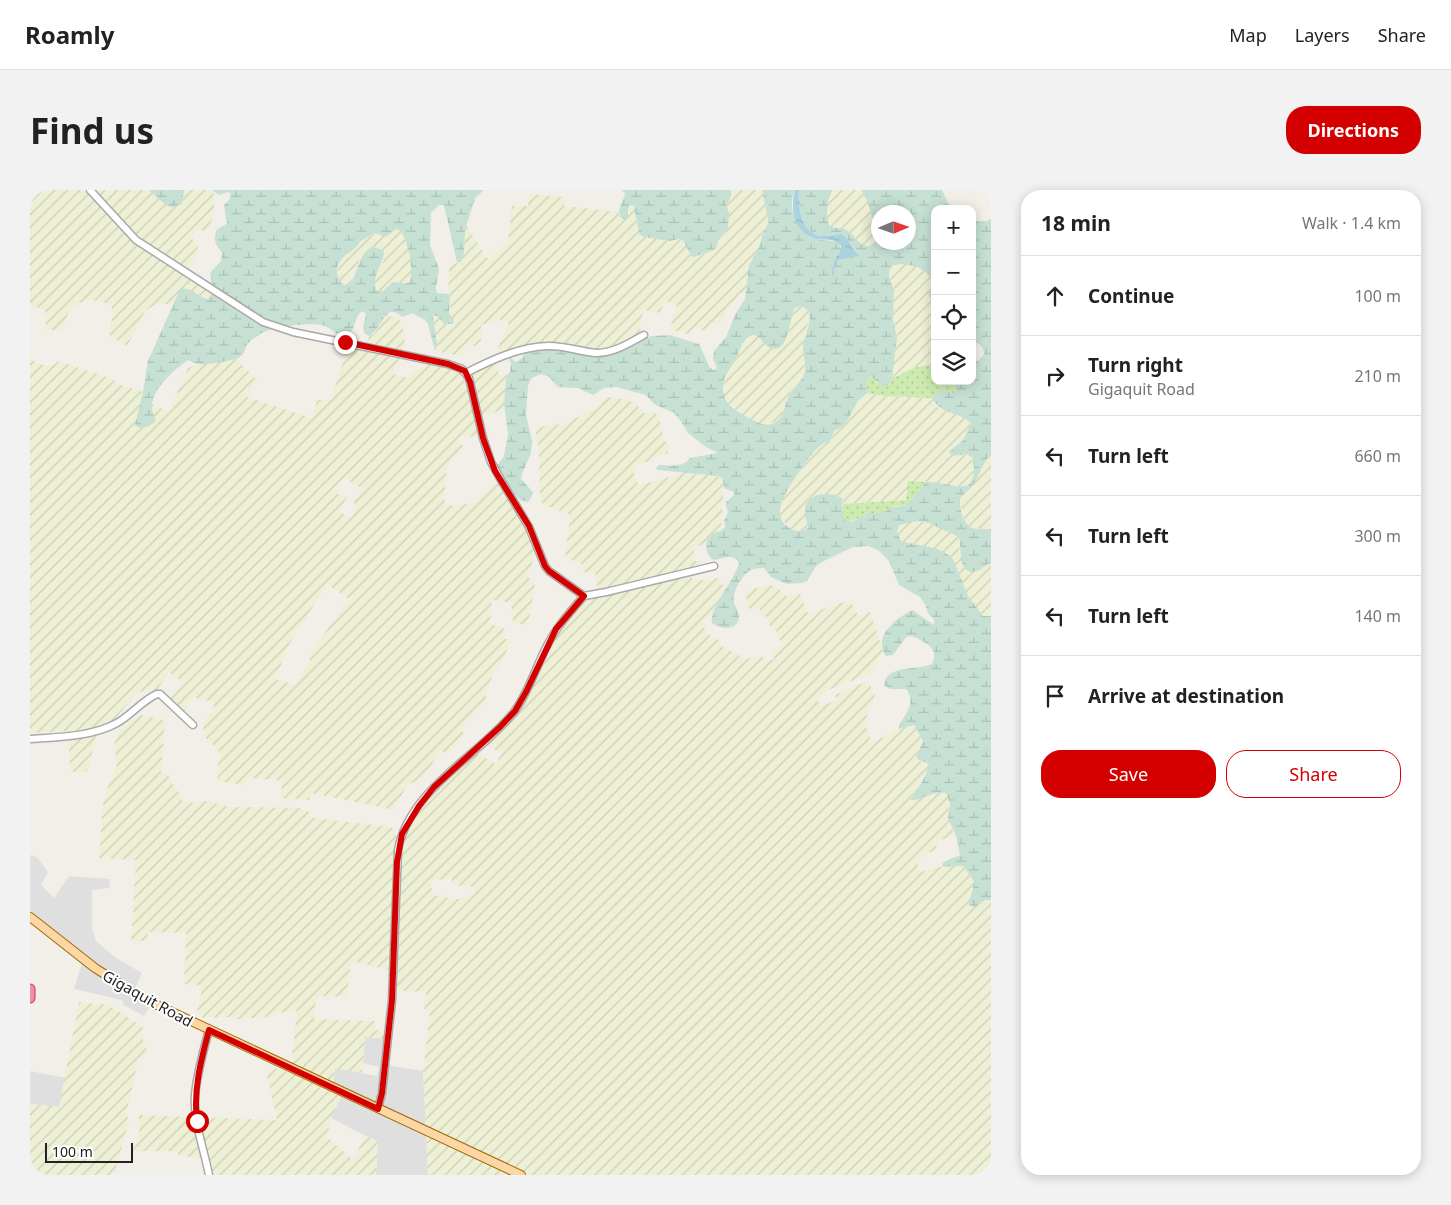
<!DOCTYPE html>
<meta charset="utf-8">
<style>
:root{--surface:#fff;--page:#f2f2f2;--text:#222;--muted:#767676;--line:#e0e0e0;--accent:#d40000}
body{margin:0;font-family:"Noto Sans",sans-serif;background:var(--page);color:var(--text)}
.controls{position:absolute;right:15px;top:15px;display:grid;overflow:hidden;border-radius:10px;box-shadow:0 2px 12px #0003}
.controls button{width:45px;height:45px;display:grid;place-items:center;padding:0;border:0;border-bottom:1px solid var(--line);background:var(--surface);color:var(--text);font:25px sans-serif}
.compass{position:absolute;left:841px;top:15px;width:45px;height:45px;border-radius:50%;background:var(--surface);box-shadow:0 2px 12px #0003;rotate:88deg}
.scale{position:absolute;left:15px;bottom:12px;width:88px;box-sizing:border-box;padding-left:5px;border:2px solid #222;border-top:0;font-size:14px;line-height:18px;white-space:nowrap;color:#222;-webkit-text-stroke:4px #fff;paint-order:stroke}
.stop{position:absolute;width:15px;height:15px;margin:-11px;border:4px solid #d40000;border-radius:50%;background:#fff}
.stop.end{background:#d40000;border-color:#fff;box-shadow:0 1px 5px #0008}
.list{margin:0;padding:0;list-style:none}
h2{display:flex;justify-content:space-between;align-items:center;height:65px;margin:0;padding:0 20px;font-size:21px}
h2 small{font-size:16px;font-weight:400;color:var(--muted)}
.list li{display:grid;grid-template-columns:32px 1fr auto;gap:15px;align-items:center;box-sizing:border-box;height:80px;padding:0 20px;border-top:1px solid var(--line)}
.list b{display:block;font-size:19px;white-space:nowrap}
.list p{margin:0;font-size:16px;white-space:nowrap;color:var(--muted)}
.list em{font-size:16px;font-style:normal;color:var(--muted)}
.actions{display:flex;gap:10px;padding:15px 20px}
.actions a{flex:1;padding:11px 0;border:1px solid var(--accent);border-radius:20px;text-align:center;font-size:18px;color:var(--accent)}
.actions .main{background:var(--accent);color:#fff}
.icon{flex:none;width:28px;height:28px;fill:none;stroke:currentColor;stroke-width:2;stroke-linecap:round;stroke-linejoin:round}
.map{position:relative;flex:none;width:961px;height:985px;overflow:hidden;border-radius:20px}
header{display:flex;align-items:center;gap:30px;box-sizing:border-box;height:70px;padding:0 25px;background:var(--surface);border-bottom:1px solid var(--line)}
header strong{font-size:24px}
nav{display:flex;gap:28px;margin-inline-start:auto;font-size:18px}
.intro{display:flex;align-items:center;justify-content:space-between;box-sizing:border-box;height:120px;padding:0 30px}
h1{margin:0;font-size:35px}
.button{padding:12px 22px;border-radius:20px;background:var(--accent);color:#fff;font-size:18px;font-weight:700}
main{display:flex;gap:30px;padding:0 30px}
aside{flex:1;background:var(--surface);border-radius:20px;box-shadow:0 2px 12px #0003}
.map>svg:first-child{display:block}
.residential{fill:#e0dfdf}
.farmland{fill:url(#farmland-furrows);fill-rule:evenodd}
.grass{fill:url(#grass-dots)}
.wetland{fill:url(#wetland-marsh);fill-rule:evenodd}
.water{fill:url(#water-ripples)}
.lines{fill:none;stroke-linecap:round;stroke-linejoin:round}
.minor-casing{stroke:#a9a9a9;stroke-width:9}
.major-casing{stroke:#a06b00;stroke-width:10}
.highway-casing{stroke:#dc2a67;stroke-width:11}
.minor{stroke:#fff;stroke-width:6}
.major{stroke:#fcd6a4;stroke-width:8}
.highway{stroke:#e892a2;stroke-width:9}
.route{stroke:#d40000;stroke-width:6}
.labels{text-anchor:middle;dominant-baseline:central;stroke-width:4;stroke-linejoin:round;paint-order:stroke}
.street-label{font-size:15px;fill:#222;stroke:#fff}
</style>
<header>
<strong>Roamly</strong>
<nav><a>Map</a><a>Layers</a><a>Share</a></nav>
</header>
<div class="intro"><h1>Find us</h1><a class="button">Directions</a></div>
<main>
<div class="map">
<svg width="961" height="985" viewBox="0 0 961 985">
<defs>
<pattern id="farmland-furrows" width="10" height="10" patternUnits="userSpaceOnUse" patternTransform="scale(1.25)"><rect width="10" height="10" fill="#eef0d5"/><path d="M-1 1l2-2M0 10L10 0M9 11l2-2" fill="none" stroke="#ccceb7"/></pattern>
<pattern id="grass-dots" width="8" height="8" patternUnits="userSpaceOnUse" patternTransform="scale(1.25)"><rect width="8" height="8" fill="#cdebb0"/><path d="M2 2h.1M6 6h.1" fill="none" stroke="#b0c997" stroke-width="1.8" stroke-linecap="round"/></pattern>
<pattern id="wetland-marsh" width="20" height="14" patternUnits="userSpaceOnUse" patternTransform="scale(1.25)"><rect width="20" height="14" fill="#c6e0d4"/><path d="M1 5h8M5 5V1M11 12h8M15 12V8" fill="none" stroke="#aac0b6"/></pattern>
<pattern id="water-ripples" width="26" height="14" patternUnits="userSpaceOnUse" patternTransform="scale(1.25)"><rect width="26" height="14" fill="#aad3df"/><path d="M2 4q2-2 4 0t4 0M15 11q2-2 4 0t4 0" fill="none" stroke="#92b5bf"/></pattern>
</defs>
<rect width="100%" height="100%" fill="#f2efe9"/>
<!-- residential -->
<path class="residential" d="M0 665 7 667 18 682 11 695 24 708 39 686 80 689 79 698 62 700V738L66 751 86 768 112 783 104 801 123 812 114 826 93 815 92 810 44 799 54 767 0 723Z
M335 847 359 849 356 875 393 881 398 985H346L348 952 301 928 314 900 303 895 305 878 347 886 349 877 333 873Z
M0 881 36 888 29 917 0 914Z"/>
<!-- farmland -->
<path class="farmland" d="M0 0H119L137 15 151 14 154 0H182L184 3V17L180 39 174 41 166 39 161 48 168 54 167 63 158 80 182 96 184 105 179 109 173 108 159 99 146 105 142 114H126L115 121 97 156 80 146 79 140 83 125 81 114 62 110 48 113 39 121 32 141 16 139 15 121 6 117 0 120Z
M701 0H732L738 28V33L732 46 729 57 719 75 716 104 710 103 691 132 685 134 680 133 677 142 665 137 661 145 640 139 647 114 634 111 631 123 613 120 610 142 595 153 569 163 525 155 470 168 468 184 477 185 474 220 455 224 449 230 453 248 431 245 427 252 434 256 417 275 414 310 418 315 425 316 443 313 470 290 508 359 497 385 505 396 498 435 483 433 481 413 462 410 460 434 475 439 473 448 481 451 472 471 463 484 457 500 455 512 431 538 434 544 420 562 415 563 411 560 392 589 377 595 364 620 281 603 279 610 251 608 252 591 216 587 214 595 187 591 189 561 174 546 173 534 183 520 184 512 162 507 152 525 138 512 152 492 139 482 127 500 108 502 77 538 67 541 59 577 56 582H44L40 580 38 541 0 543V169L15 176 24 175 29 171 83 189 87 194 93 196 113 202 109 220 108 237 111 238 123 234 122 214 139 222 158 178 169 174 206 169 227 190 217 207 282 228 287 210H301L319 153 336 157 339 146 344 144 356 125 369 129 375 145 374 159 363 184 377 188 384 181 398 176 401 171 437 184 462 172 479 133 469 129 451 135V150L446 156 435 154 432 166 405 161 407 154 403 126H407L414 134 418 135 421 111 418 104 419 77 422 74 431 72 436 35 457 68H461L478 51 482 16H498L499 4 535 7 534 16 589 22 590 27 599 24 598 19 600 14 604 16 606 22 607 38 609 44 614 47 640 51 652 48 661 66H669L678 62 687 56 688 51 695 43 696 16 701 6ZM314 288 333 299 324 310 325 321 321 328 309 322 317 307 307 304 306 298ZM297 394 319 409 279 465 280 472 265 495 245 489 259 455Z
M803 0H831L837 7 842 29 848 34V49L841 56H835L825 49 817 40 800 37 797 28 799 5Z
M366 39 371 41 380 63 382 84 380 92 375 93 363 92 353 101H347L344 89 354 70 344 57 339 59 329 70 322 92 315 95 308 89 307 81 309 74 318 62 326 59 332 50 346 43Z
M869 73H874L894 81 899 85 902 92 899 107 905 109V173L897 176 886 177 862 188 867 149 863 129 864 101 861 93 859 81 860 77Z
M770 115 779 121 780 126 775 145 774 173 776 179 773 188 761 201 751 227 747 231 734 235 728 234 704 221 695 209 692 195 694 188 705 171 715 149 721 145H726L739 157 746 158 751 156 756 151 758 143 760 126 764 119Z
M837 203 856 206 902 208 905 215 910 218 938 230 941 235 939 241 933 250 922 258V266L938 264 943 268 944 286 941 291 937 296 930 297 924 295H910L902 292 878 291 876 310 813 314 812 308 807 306 787 305 777 312 775 319 778 339 775 341 769 342 759 337 751 328 750 322 752 310 756 300 787 258 795 252 801 251 804 241 815 235 828 211Z
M579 207 598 210 606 214 614 223H625L629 226 634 251 638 253V263L624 267 620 271 608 274 604 282 608 296 653 283 686 285 693 289V296L691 298 693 307 691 341H686L678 348 676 355 663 356 665 371 674 372 676 379 660 384 663 390 667 391 689 388 695 400 681 427 672 431 676 443 689 450 693 457 716 469 732 466 736 472 744 469 741 460 752 456 745 438 740 436 736 426 732 427 729 417 720 420 715 404 719 400 739 395 748 398 757 407 770 404 778 424 820 410 828 425 840 422 853 461 840 484 798 500 791 505 788 510 791 516 807 510 805 505 838 491 845 505 836 528 837 540 842 553 869 539 884 535 893 551 887 565 891 572 899 574V580L890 592 888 599 880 609 884 610 906 602 916 603 920 613 918 622 922 639 926 645 907 651 906 660 892 665 887 677 891 682 907 677 933 676 944 691V698L939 707 961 710V985H398L393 881 400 822 394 821 396 802 363 800 364 781 321 771 317 807 286 806 284 829 345 831V840L360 841 359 849 335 847 332 883 305 878 303 895 314 900 301 928 297 947 324 971 334 945 348 952 346 985H176L172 968 150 966 145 961H103L109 943V925L247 930 237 885 245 878 260 883 267 821 244 823 242 827 207 829 198 827 173 828 168 823 167 820 173 796 154 794 156 743 118 742 117 751H101L106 670 69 668 73 614 80 589 87 576 84 555 89 540 110 525 130 529 135 532 131 582 139 586 141 592 152 607V611L164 613 175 611 201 617 270 618 279 622 282 628 361 637 364 640 368 649 371 650 390 616 444 562 466 574 471 563 453 553 480 529 527 440 555 408 569 405 565 383 554 382 552 374 536 368 535 365 540 329 539 325 537 323 516 316 512 313 510 308 509 261 505 239 526 233 531 236 569 216 570 211 574 208ZM421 689 424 695 445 697 444 704 431 709H419L414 705 402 706 401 690Z
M961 263V340L945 339 939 336 934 330 930 313 932 306 941 298 957 267Z
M883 331 899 332 913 340 922 342 929 348 930 365 943 382 949 380 961 373V426H953L943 414 903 357 883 355 871 351 867 342 869 335Z
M49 812 68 814 71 813 83 818 113 837V851L117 859 115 865 109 868 96 923 99 932 84 985H0V914L29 917Z"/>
<!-- grass -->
<path class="grass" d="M905 173V191C915 191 923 189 928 200L924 203 912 201 905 203 902 208 856 206 837 203 836 191 839 187 843 188 847 193 858 195 862 188C870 186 876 180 884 178 891 176 898 176 905 173Z
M878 291 896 292 877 315 866 316 851 323H843L818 332 813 328V314L876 310Z"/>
<!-- wetland -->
<path class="wetland" d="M119 0H154L152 14 143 17 137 16Z
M182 0H454L445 8 435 40 434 62 431 72H427L414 15H409L401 23 400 55 409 79 406 97 407 103 418 104 420 107 419 124C423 127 424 129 423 134H414L407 126H403L407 154 405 161 398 134 395 130 382 123 372 127C355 110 351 141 339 146L334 143 333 138 336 124 333 121C323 125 327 142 316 145 307 147 303 139 295 136 286 132 252 136 242 139 234 141 221 149 216 156 215 159 214 164 211 166 206 171 176 175 169 174 165 173 162 172 158 170 144 180 124 197 122 215 121 221 124 226 126 231 121 236 110 241 105 235L113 202 118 171 150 99C161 96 168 108 179 109L184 105 180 83 191 71 192 63C185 54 183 50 187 39L197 34 194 15 199 10 201 4 198 2 189 5ZM366 39 371 41C379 56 383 75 380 92L375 93 363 92 353 101H347C340 87 353 76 354 62 335 44 327 81 322 92L314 95C300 81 309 68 323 60 327 58 328 54 331 51 335 48 341 45 345 43L356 47Z
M591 0H701V6L696 16 699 22 698 38 688 51 687 56 684 60 678 62 664 67 661 66 652 48 640 51 614 47 609 44 604 16 600 15 598 19V29L595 30 590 27C587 15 594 13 595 3Z
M732 0H765C764 4 762 8 762 11 760 25 772 45 786 49 793 51 801 50 809 52L811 59C806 71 799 71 803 85L805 74 808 70 828 66 821 59 811 44C804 45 795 47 788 45 770 39 768 15 769 0H803C797 8 795 27 800 37 805 38 813 38 817 40 826 45 827 56 840 56L848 49V52H878V22H848V34C837 24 841 12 831 0H912L921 19H905V109L899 107C898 101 902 97 901 91 900 77 870 70 860 77L859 86 864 101 863 129 867 149 862 188 858 195 851 196 843 188 839 187 836 191 837 203 828 211 815 235 804 241 799 254 795 252C783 260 775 274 767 285 757 300 736 329 764 340 769 342 774 342 778 338 777 332 774 325 775 318 779 301 800 302 812 308L813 327 818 332 823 331 839 323H851L856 321 860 318 877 315 896 292C909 291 923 298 937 296 946 286 944 281 943 268L937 264 922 266 919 262 933 250 941 234C932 222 911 225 902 208L905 203 912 201 924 203 927 200 925 195 921 191H942V172L949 170 954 164C953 157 950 152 942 153V31H956L961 29V263C953 272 950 286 942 296 940 300 934 303 931 307 928 315 932 330 939 336 944 341 954 338 961 340V373C956 375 952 379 947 381 927 387 932 359 929 348 923 343 918 342 911 339 892 329 891 330 869 335L867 342 871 351C889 357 910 354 923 369L938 406 953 426H961V710H955L944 717 939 715C939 706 944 700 944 691L933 676 913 677 912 674C918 668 924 669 930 665L926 645 918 629 920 613 916 603C902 600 892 611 880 610 886 602 898 584 899 574L887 569V565L893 551 884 535 869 539V535C877 523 886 512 876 499H860L854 495C857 474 886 481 902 474 910 458 895 452 882 446L876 447 863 465 856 466C842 446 867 428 882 420L904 435V429L898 423 895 414 890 407 869 395 859 371 848 360 838 356 823 357 794 371 786 376 777 391 772 393 757 394 741 387 734 378C729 378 724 378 719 381 711 387 702 402 704 412 705 417 709 421 709 426 709 441 690 440 682 433 679 418 705 389 709 373 703 362 693 369 683 370 672 360 674 342 691 341L695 337 694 330C702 319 695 321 696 312L704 305V302L694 298 693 289 689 286 627 280 626 278 629 275C641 275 653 278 660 268L688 263 676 257 658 243 650 230 644 223 624 214 616 205 586 197 574 198 563 205 548 198 528 197 518 186 511 184 502 188 498 195 496 225 502 251 501 263 492 284 491 289 503 302 501 308 498 312 490 310 473 288 469 279 468 275 474 266 478 244 474 214 476 191 477 185 480 182 481 173 479 170 480 167 486 172 492 168 495 162 527 158 563 165 622 146 640 145 669 154 680 178 684 180 687 178 683 169 684 161 696 147 706 123 715 109 719 75 729 57 732 46 738 33V28ZM770 115 779 121C782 134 774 145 773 158 773 166 776 174 775 181 773 192 763 197 759 206 755 213 754 225 748 230 736 240 728 232 717 227 704 220 692 213 693 196 693 186 701 178 706 169 711 159 713 145 726 145 730 148 734 154 738 157 759 168 759 129 764 119Z"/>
<!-- water -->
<path class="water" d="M765 0H769C768 15 770 39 787 45 795 47 804 45 811 44 820 50 820 58 829 66L808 70 805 75 803 88C799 66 810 70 811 56 806 47 794 51 786 49 763 42 760 19 765 0Z"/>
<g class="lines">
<!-- minor casing -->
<g class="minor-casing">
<path id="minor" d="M60 0 106 50 233 132 263 142 418 174 432 179 439 188 453 248 461 272 471 290 499 337 515 376 519 381 554 406
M436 183C461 170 489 157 517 156 534 155 550 162 567 163 583 163 600 153 614 145
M0 549C28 547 61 547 87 533 101 525 113 510 127 504H130L163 535
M179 840C173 862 167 883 165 905 163 931 174 959 179 985
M348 919 352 903 362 810 368 660C379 599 448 567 484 522 499 502 506 476 518 454 527 436 541 421 554 406L576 402 684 376
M960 985 961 980"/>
</g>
<!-- major casing -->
<g class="major-casing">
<path id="major" d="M0 727 65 778 112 808 491 985"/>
</g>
<!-- highway casing -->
<g class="highway-casing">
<path id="highway" d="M0 799V808"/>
</g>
<!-- minor -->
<use href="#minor" class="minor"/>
<!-- major -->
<use href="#major" class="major"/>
<!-- highway -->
<use href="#highway" class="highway"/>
</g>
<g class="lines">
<!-- route -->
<path class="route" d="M167 931C163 900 171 870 179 840L348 919 352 903 362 810 367 672 372 644 389 616 404 597 470 537 485 521 496 502 526 439 554 406 519 381 515 376 499 336 465 281 453 248 440 192 435 181 418 174 315 152"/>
</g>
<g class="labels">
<!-- street labels -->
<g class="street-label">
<text transform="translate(118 808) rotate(29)">Gigaquit Road</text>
</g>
</g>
</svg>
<div class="controls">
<button>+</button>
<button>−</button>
<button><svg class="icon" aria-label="locate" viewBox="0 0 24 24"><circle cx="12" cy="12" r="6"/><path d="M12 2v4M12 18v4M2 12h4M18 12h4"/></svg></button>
<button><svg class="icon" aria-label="layers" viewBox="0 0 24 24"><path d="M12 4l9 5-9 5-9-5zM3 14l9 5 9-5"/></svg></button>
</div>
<svg class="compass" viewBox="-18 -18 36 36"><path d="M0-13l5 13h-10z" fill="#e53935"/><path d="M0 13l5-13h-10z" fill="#767676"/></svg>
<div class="scale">100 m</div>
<div class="stop" style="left:167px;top:931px"></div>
<div class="stop end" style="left:315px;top:152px"></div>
</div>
<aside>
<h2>18 min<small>Walk · 1.4 km</small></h2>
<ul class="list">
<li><svg class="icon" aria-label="ahead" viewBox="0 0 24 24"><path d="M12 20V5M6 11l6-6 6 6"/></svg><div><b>Continue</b></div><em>100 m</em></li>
<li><svg class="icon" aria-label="right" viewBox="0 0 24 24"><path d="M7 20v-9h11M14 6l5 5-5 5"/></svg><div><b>Turn right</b><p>Gigaquit Road</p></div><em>210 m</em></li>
<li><svg class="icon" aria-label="left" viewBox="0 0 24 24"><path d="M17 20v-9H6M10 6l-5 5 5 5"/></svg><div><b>Turn left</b></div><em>660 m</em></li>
<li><svg class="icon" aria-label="left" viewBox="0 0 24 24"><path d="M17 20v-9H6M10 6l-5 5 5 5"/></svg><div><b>Turn left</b></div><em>300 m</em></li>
<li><svg class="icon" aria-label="left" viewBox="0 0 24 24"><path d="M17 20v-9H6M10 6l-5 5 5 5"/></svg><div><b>Turn left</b></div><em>140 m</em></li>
<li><svg class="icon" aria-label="arrive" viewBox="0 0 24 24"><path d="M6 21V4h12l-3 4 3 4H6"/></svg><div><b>Arrive at destination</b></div></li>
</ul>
<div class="actions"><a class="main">Save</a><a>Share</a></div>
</aside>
</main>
